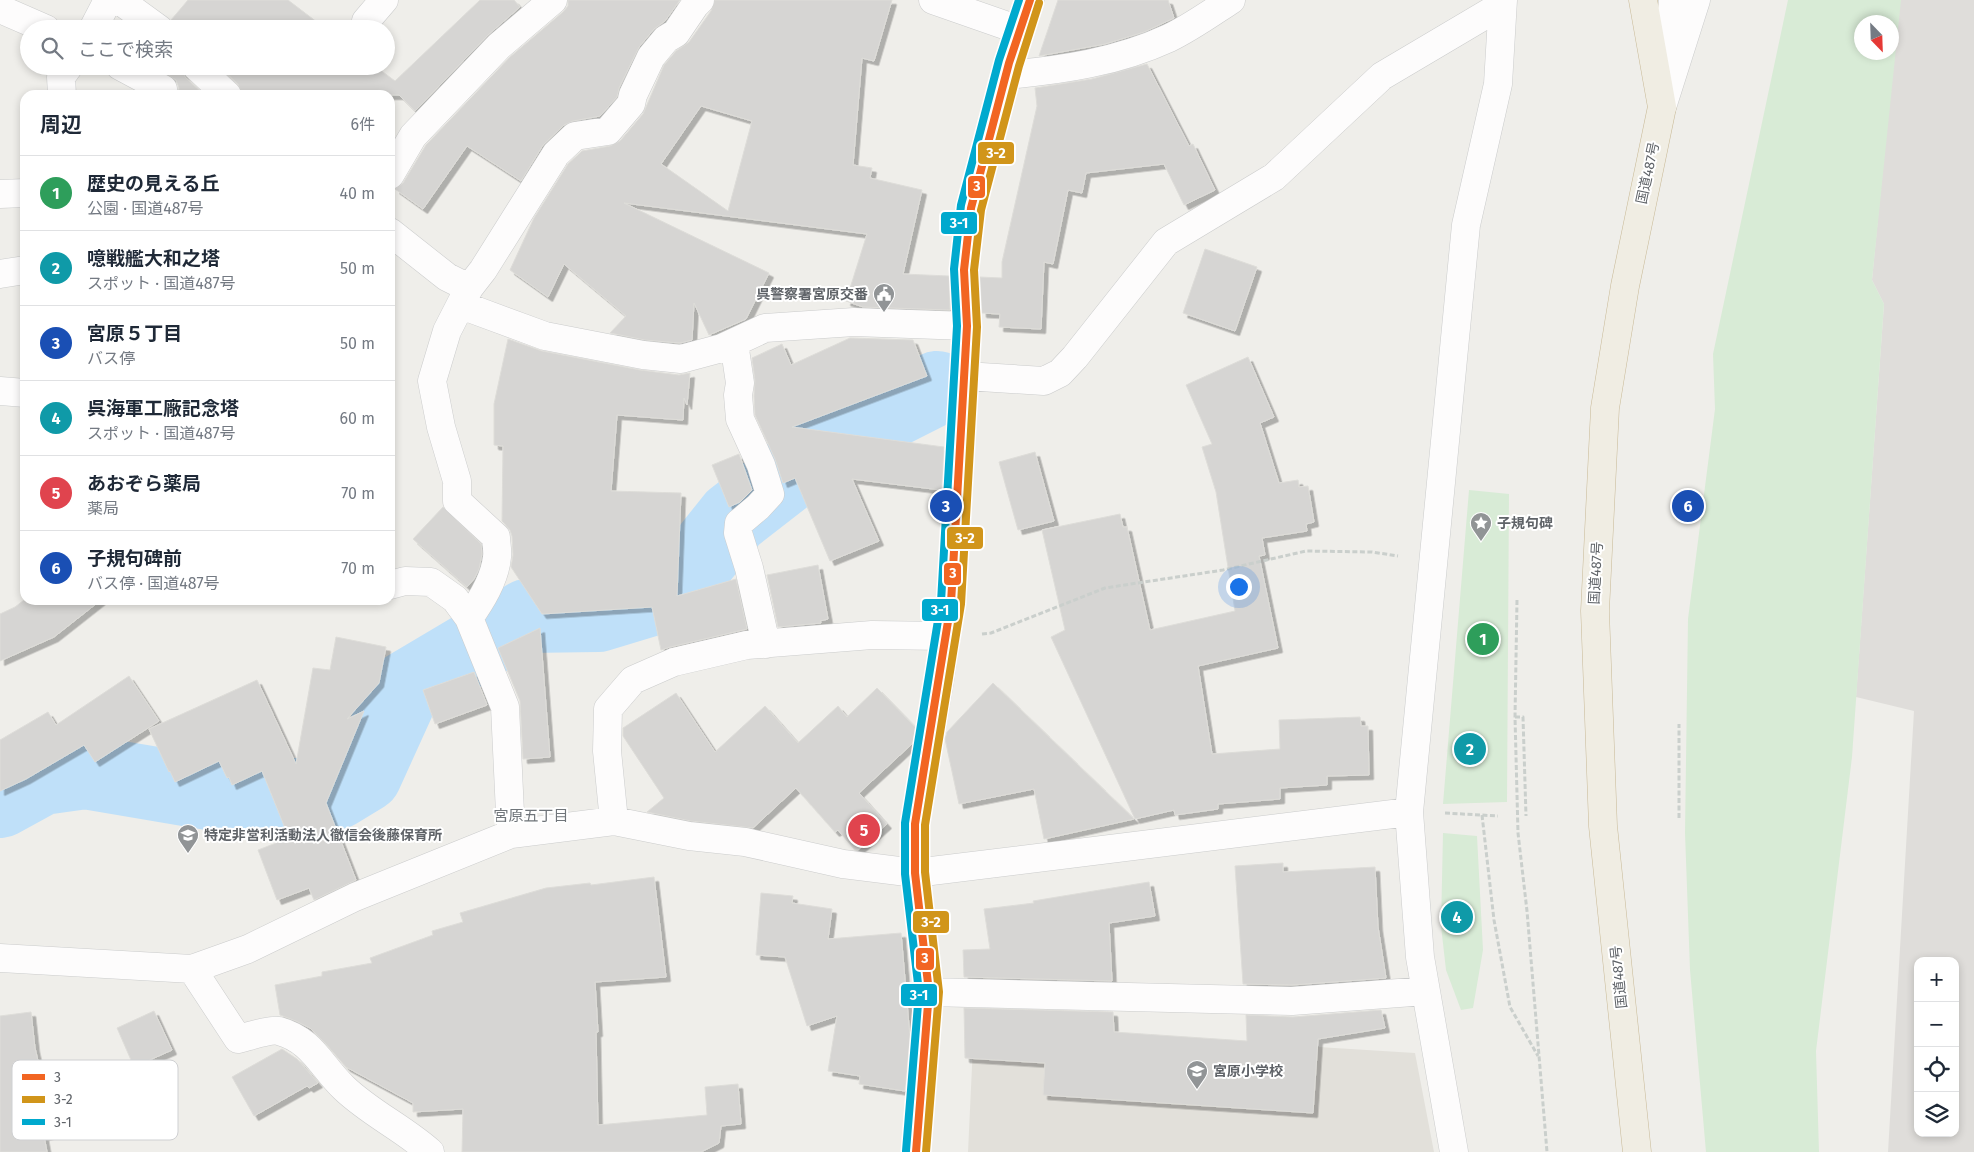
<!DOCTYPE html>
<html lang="ja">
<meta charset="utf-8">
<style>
:root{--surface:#fff;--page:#f6f6f7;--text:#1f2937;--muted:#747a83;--line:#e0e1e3;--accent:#7c3aed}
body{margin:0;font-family:"Fira Sans","Noto Sans JP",sans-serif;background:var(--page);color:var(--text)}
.controls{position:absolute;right:15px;bottom:15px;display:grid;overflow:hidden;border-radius:10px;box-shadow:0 2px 8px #0003}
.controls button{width:45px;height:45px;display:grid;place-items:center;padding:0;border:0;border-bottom:1px solid var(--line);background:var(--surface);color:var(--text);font:25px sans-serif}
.compass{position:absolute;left:1854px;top:15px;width:45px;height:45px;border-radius:50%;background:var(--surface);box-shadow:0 2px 8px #0003;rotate:157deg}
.you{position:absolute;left:1238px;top:586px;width:18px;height:18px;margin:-12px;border:4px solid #fff;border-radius:50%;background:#1a73e8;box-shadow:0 0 0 8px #1a73e833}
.badge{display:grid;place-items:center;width:32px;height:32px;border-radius:50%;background:var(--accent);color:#fff;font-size:16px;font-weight:700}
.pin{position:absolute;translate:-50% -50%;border:2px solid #fff;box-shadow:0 1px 5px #0006}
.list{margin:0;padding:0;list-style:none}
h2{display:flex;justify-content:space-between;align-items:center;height:65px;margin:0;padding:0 20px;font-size:21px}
h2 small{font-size:16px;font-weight:400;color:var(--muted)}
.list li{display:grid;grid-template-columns:32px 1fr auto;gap:15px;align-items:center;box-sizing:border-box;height:75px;padding:0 20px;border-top:1px solid var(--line)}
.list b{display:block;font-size:19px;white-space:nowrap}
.list p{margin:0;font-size:16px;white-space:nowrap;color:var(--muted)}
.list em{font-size:16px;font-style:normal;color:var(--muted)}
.icon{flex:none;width:28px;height:28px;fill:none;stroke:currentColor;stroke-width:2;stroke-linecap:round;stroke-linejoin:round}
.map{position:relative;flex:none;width:1974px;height:1152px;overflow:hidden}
.search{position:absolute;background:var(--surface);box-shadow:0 2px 8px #0003;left:20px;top:20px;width:375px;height:55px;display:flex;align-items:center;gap:12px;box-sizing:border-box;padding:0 18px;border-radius:28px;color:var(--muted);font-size:19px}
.panel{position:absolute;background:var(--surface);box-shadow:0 2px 8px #0003;left:20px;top:90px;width:375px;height:515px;border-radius:15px}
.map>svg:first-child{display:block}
.industrial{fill:#dfddda;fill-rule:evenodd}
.education{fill:#e2e0da}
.green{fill:#d8ebd6;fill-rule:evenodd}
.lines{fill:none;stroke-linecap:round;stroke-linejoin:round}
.river{stroke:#bfe0f9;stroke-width:74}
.building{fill:#d6d5d3;stroke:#deddd9;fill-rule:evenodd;filter:url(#shadow)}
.minor-casing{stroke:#cbcccc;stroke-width:29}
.highway-casing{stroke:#c8b996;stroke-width:29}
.path{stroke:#cacfcc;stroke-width:3;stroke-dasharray:5 2.5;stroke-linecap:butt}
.minor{stroke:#fdfcfc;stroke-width:28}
.highway{stroke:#f0ede3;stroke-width:28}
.bus-1-casing{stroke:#fff;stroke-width:11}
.bus-2-casing{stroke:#fff;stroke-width:11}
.bus-3-casing{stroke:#fff;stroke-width:11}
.bus-1{stroke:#f26522;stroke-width:8}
.bus-2{stroke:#d1951a;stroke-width:8}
.bus-3{stroke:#00a9ce;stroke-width:8}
.labels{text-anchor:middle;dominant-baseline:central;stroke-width:4;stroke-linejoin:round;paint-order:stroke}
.street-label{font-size:14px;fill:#5f6368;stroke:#fff}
.poi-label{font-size:14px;font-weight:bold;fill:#5f6368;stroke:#fff;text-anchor:start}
.neighbourhood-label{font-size:15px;fill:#70757a;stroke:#fff}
.key{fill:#fff;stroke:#cfd0d2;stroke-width:1}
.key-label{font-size:14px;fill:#5f6368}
.line-badge{stroke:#fff;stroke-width:2}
.badge-label{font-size:14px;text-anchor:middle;font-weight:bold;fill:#fff}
</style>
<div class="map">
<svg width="1974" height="1152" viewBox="0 0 1974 1152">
<defs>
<filter id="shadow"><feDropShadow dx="4.5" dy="4.5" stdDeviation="0" flood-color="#0004"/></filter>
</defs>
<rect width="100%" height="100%" fill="#efeeea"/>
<!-- industrial -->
<path class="industrial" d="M1899 0H1974V1152H1888L1914 711 1856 697 1884 304 1872 280ZM1918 961H1955V1133H1918Z"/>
<!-- education -->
<path class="education" d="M974 1024 1065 1031 1415 1053 1434 1152H968Z"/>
<!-- green -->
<path class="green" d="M1788 0H1901L1872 280 1884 304 1852 757 1816 1051 1819 1152H1706L1690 970 1685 833 1688 619 1715 409 1713 354ZM1862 22H1892V52H1862Z
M1469 490 1509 494 1507 802 1443 804Z
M1443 833 1477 836 1483 950 1473 1008 1461 1010 1446 970 1441 926Z"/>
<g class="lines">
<!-- river -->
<path class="river" d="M0 801 42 778 85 772 244 799 337 792 365 775 404 689 527 616 598 615 674 592 733 518 832 441 937 388"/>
</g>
<!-- building -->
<path class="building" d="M188 0H288L326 29H174L171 20Z
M480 0H514L520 7 488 35 415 111 399 95H242L238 84 219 66H375L395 81Z
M568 0H680L665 21 654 29 639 47 619 88 617 97 600 116 573 121 564 125 543 145 521 181 467 146 423 209 395 189 403 183 426 145 510 57 563 12 568 6Z
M715 0H892L874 61 862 58 853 165 872 168 870 178 922 190 903 274 949 276 950 310 863 307 846 301 867 234 624 203 769 273 746 319 709 335 694 303 692 340 680 343 645 340 610 333 626 316 564 264 548 297 510 270 534 218 568 164 582 151 610 146 620 141 643 114 664 65 676 51 689 42 711 11ZM701 106 752 121 728 211 661 164Z
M1058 0H1168L1174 18 1144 32 1105 44 1039 56Z
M1147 64 1189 146 1193 144 1215 190 1184 205 1164 164 1086 173 1082 193 1068 190 1053 264 1044 262 1041 329 999 327 1000 314 982 313 980 277 1002 278V262L1037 106 1035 88 1092 79Z
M154 66H181L185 77 204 95H181L178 93 179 88 176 80Z
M1205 249 1257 267 1235 331 1183 313Z
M850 338 913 340 927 376 792 427 944 447 942 484 941 490 852 479 879 541 830 561 795 478 783 483 775 459 755 415 754 396 755 381 752 358 782 344 791 365Z
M508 339 542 351 640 370 679 375 690 373 687 405 684 398 683 420 617 415 611 491 681 493 677 596 736 579 747 629 670 647 661 650 652 607 542 614 511 567 513 555 512 536 510 530 502 521 503 446 494 445V404Z
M1248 357 1274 417 1260 423 1279 483 1298 480 1299 487 1308 486 1314 522 1306 524 1307 531 1262 538 1265 555 1259 556 1278 648 1198 666 1212 754 1280 749 1279 720 1360 717 1361 726H1368L1369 775 1327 776V785L1280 788V799L1218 804V809L1175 815 1174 810 1135 819 1051 637 1065 630 1042 530 1120 514 1123 527H1127L1150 630 1235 611 1216 492 1202 447 1212 444 1186 385Z
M1035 452 1054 521 1018 530 999 462Z
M739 454 752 490 740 502 729 507 712 465Z
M443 507 481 544 482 554 479 569 474 579 467 587 413 539Z
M818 565 828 619 820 621 821 623 778 627 767 575Z
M24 600H101L54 637 0 661V614L15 607Z
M540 628 550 757 523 759 520 701 498 648Z
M336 637 386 647 379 683 347 719 364 711 326 803 356 880 314 900 309 888 277 900 258 850 289 838 262 771 232 785 229 777 227 778 219 761 175 782 170 771 169 772 149 729 257 680 296 764 313 668 330 670Z
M474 672 487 705 435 724 423 690Z
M129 676 159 721 95 762 84 745 26 779 0 791V740L48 712 56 725Z
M993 683 1134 819 1044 839 1034 789 959 804 945 739 947 732Z
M877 688 916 728 913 743 859 793 887 824 858 850H855L838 830 835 832 796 788 753 828 691 821 647 812 664 798 623 736V728L676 693 715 752 765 706 798 743 838 706 847 717Z
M1283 863V872L1375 867 1378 927 1386 978 1292 985 1243 984 1235 866Z
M654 877 666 977 595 982 598 1032H596L598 1125 707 1115 705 1087 738 1084 741 1124 721 1126 719 1143 701 1152H462L463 1109 413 1112V1103L346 1067 326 1044 310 1028 296 1021 280 1015 275 985 322 976V972L372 963 370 958 433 935 432 931 463 922 460 913 546 888 590 883 591 885Z
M1149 882 1155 916 1109 923 1112 981 964 977 963 950 990 949 984 909 1034 903 1033 901 1057 897Z
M761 893 793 896 792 903 832 909 828 939 901 933 910 1037 905 1091 859 1084 860 1076 828 1071 837 1016 807 1026 785 957 756 955Z
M964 1008 1113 1012 1114 1032 1247 1041 1246 1015 1293 1017 1381 1010 1385 1028 1318 1039 1313 1113 1043 1095 1045 1063 965 1058Z
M154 1011 172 1050 134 1067 117 1028Z
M31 1012 35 1048 55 1133 44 1136 47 1152H0V1016Z
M282 1049 297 1059 318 1083 309 1088 307 1086 254 1116 232 1077Z"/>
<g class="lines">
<!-- minor casing -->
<g class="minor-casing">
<path id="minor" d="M119 0 159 29
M933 0 1019 30
M0 9 46 29
M366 21 384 0
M93 29 108 0
M1668 48 1673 0
M120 66 163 89
M196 66 227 95
M1006 75C1062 70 1117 62 1169 38 1190 28 1211 13 1231 0
M62 95 61 77 69 66
M1662 107 1696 0
M390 175 413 136 499 46 553 0
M0 194 25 193
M390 232 447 277 469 288
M0 274 25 270
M461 305 545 336 643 355 681 359 722 348 765 328 854 322 967 326
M734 343 740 383 738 395 740 419 761 465 770 494 758 507 739 523 738 533 749 568 766 644
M965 376 1044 381 1060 373 1075 357 1166 242 1274 177 1382 76 1502 5
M0 391 25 393
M390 585 405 581 431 582 455 599 469 618 505 707 511 834
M469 618C481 601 495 579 497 557 498 551 496 543 496 537L457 501V481L441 427 432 381 447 331 469 288 483 270 556 154 575 136 608 131 631 104 633 95 651 57 666 39 676 33 695 5 700 0
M614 821 607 751 608 709 633 680 674 662 747 645 872 635 946 636
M0 958 192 969 248 949 355 897 511 834 614 821 689 836 745 842 843 864 915 873 1409 812
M192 969 238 1039C247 1037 270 1029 279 1031 312 1040 321 1066 344 1088 370 1113 403 1128 430 1152
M929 992 1292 1001 1426 991
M916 1152 929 992 915 873V824L940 678 951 603 967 326 964 270 971 208 1009 63 1030 0
M1454 1152 1420 957 1409 812 1466 225 1498 84 1503 0"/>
</g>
<!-- highway casing -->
<g class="highway-casing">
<path id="highway" d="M1637 1152 1603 826 1595 611 1605 408 1625 286 1662 107 1643 0"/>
</g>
<!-- path -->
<path class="path" d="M1517 600 1515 717 1518 833 1527 911 1547 1152
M982 634 991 633 1105 588 1223 570 1306 551 1372 552 1398 556
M1515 717H1523L1526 816
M1445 813 1498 816
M1482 815 1494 920 1510 1007 1538 1056
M1679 818V724"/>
<!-- minor -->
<use href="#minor" class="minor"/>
<!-- highway -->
<use href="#highway" class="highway"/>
<!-- bus-1 casing -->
<g class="bus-1-casing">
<path id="bus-1" d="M916 1152 929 992 915 873V824L951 603 967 326 964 270 971 208 1009 63 1030 0"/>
</g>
<!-- bus-2 casing -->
<g class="bus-2-casing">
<path id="bus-2" d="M926 1152 939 992 925 872V825L961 604 977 327 974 270 981 210 1019 66 1039 3"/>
</g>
<!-- bus-3 casing -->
<g class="bus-3-casing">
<path id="bus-3" d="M906 1151 919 992 905 874V823L941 602 957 326 954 269 961 205 999 60 1019 0"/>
</g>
<!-- bus-1 -->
<use href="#bus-1" class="bus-1"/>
<!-- bus-2 -->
<use href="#bus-2" class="bus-2"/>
<!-- bus-3 -->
<use href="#bus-3" class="bus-3"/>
</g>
<!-- icons -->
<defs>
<g id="civic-pin" transform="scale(1.125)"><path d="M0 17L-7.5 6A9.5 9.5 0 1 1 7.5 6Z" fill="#919496" stroke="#fff"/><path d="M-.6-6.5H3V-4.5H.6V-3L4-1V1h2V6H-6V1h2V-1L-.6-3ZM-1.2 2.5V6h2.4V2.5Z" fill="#fff"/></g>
<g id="sight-pin" transform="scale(1.125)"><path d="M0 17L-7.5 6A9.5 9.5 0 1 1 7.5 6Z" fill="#919496" stroke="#fff"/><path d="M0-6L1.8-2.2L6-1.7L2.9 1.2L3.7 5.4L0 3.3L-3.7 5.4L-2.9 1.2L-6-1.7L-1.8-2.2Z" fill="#fff"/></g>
<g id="school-pin" transform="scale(1.125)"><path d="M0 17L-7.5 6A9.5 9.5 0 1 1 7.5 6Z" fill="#919496" stroke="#fff"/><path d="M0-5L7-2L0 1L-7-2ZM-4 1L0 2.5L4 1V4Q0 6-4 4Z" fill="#fff"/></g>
</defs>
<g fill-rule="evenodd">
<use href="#civic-pin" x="884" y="294"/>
<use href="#sight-pin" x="1481" y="523"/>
<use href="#school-pin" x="188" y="835"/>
<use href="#school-pin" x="1197" y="1071"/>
</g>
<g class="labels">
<!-- street labels -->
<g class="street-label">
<text transform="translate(1648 173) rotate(-78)">国道487号</text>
<text transform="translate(1596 573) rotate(-87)">国道487号</text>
<text transform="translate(1619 977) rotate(-96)">国道487号</text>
</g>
<!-- poi labels -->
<g class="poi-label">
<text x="868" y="294" text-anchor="end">呉警察署宮原交番</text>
<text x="1497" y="523">子規句碑</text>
<text x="204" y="835">特定非営利活動法人徹信会後藤保育所</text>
<text x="1213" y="1071">宮原小学校</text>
</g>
<!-- neighbourhood labels -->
<g class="neighbourhood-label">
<text x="531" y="816">宮原五丁目</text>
</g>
</g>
<!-- legend -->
<rect x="12" y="1060" width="166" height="80" rx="8" class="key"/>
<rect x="22" y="1074" width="23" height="6" fill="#f26522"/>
<rect x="22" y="1096" width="23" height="7" fill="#d1951a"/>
<rect x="22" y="1119" width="23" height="6" fill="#00a9ce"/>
<g class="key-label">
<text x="54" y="1082">3</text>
<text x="54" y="1104">3-2</text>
<text x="54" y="1127">3-1</text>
</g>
<g class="line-badge">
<rect x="977" y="141" width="38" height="24" rx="5" fill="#d1951a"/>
<rect x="967" y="175" width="19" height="24" rx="5" fill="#f26522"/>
<rect x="940" y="211" width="38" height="24" rx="5" fill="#00a9ce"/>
<rect x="946" y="526" width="38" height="24" rx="5" fill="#d1951a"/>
<rect x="943" y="562" width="19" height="24" rx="5" fill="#f26522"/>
<rect x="921" y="598" width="38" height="24" rx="5" fill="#00a9ce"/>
<rect x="912" y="910" width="38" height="24" rx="5" fill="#d1951a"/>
<rect x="915" y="947" width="20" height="24" rx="5" fill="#f26522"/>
<rect x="900" y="983" width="38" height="24" rx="5" fill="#00a9ce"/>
</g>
<g class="badge-label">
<text x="996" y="158">3-2</text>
<text x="977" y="191">3</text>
<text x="959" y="228">3-1</text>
<text x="965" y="543">3-2</text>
<text x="953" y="578">3</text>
<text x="940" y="615">3-1</text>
<text x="931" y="927">3-2</text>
<text x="925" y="963">3</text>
<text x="919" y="1000">3-1</text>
</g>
</svg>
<div class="controls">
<button>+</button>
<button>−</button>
<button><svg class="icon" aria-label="locate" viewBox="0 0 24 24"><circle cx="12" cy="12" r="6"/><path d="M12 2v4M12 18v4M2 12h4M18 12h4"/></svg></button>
<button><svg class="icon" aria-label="layers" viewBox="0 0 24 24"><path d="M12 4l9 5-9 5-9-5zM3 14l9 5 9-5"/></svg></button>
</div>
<svg class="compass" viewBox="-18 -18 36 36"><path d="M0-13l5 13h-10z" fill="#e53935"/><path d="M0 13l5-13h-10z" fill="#747a83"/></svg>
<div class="you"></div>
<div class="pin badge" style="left:1483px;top:639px;background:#2e9e5b">1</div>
<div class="pin badge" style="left:1470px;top:749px;background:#0f9aa8">2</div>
<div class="pin badge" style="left:946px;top:506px;background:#1a4fb4">3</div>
<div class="pin badge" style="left:1457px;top:917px;background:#0f9aa8">4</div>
<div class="pin badge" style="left:864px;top:830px;background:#e0444e">5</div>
<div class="pin badge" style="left:1688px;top:506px;background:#1a4fb4">6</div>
<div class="search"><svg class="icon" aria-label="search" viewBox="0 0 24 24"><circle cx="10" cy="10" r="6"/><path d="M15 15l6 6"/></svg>ここで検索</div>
<section class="panel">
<h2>周辺<small>6件</small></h2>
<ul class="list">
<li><span class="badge" style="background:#2e9e5b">1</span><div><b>歴史の見える丘</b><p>公園 · 国道487号</p></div><em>40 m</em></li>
<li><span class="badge" style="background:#0f9aa8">2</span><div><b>噫戦艦大和之塔</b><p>スポット · 国道487号</p></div><em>50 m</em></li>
<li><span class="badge" style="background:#1a4fb4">3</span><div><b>宮原５丁目</b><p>バス停</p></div><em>50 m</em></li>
<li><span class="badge" style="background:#0f9aa8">4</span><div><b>呉海軍工廠記念塔</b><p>スポット · 国道487号</p></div><em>60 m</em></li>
<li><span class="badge" style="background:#e0444e">5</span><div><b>あおぞら薬局</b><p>薬局</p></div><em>70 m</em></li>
<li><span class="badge" style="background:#1a4fb4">6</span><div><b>子規句碑前</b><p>バス停 · 国道487号</p></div><em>70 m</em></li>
</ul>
</section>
</div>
